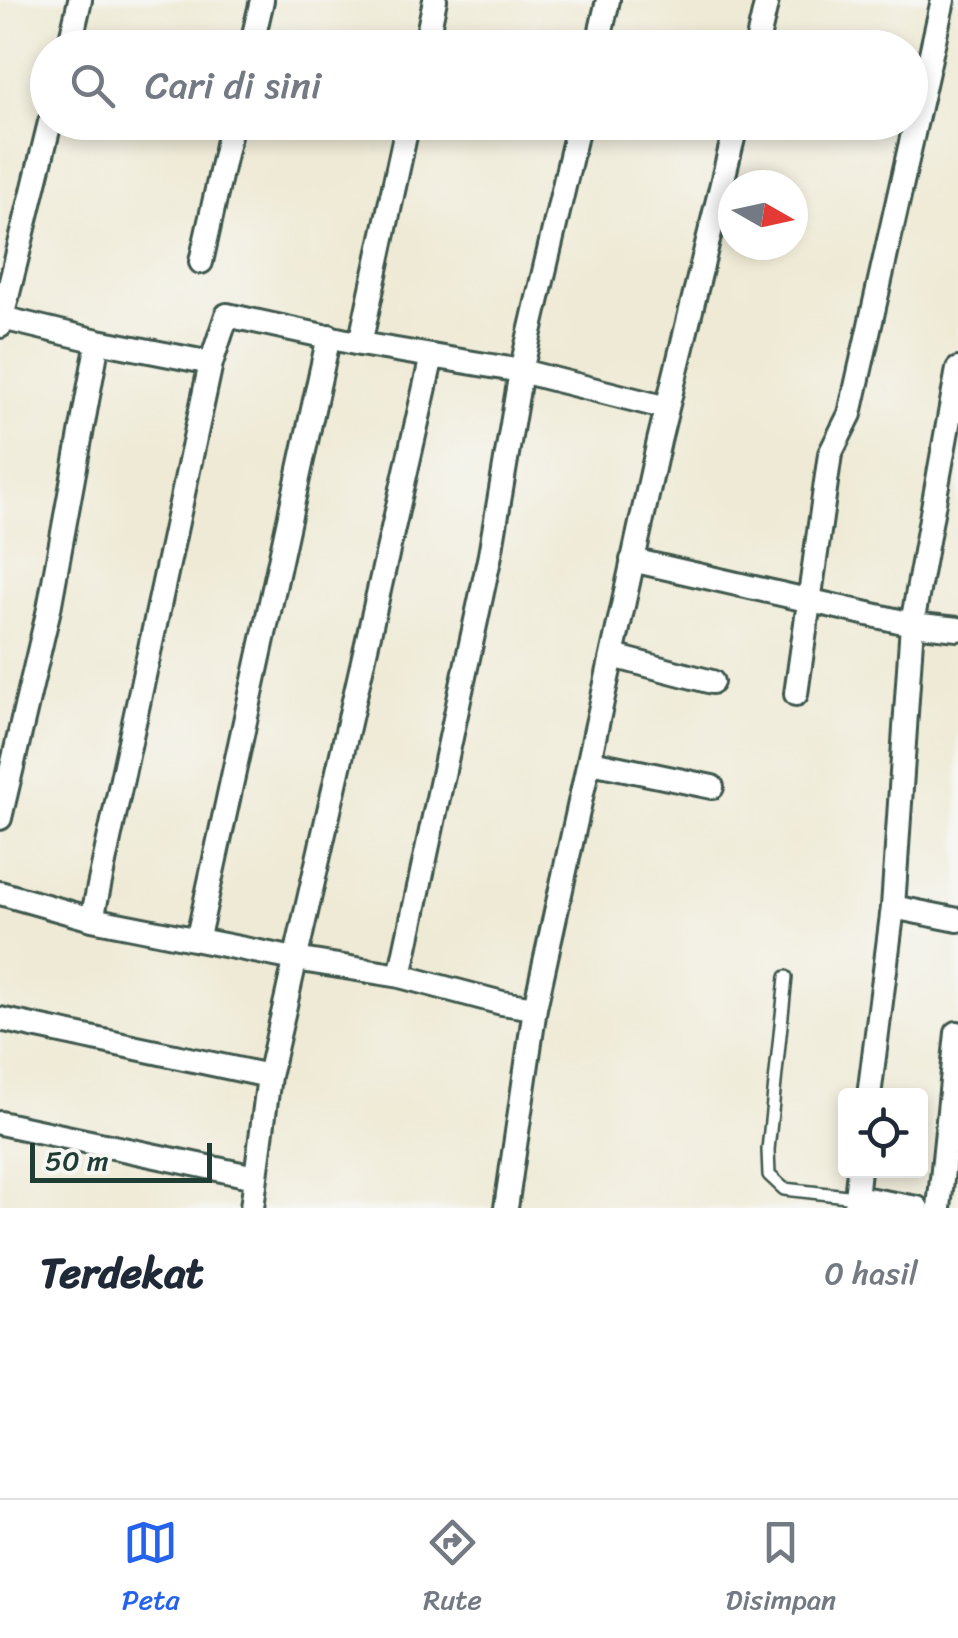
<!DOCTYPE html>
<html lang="id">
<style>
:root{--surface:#fff;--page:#f6f6f7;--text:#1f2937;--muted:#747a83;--line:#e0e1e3;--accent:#2563eb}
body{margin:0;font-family:Sriracha,sans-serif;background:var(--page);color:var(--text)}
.controls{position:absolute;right:30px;bottom:30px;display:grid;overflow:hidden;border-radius:10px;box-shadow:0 5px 15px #0003}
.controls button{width:90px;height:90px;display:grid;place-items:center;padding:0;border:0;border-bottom:2px solid var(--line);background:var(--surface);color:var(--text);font:50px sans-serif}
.compass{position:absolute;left:718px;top:170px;width:90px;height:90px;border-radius:50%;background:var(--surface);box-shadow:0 5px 15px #0003;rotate:99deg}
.scale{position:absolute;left:30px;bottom:25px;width:182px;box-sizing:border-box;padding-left:10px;border:5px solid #1f3d34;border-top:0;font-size:28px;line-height:35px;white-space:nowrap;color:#1f3d34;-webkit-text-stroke:8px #f6f6f2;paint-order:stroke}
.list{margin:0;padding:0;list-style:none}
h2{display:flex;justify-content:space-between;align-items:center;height:130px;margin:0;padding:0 40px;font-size:42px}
h2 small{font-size:32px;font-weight:400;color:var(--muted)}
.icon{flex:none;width:55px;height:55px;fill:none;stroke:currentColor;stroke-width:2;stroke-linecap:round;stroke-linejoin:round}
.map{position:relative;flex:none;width:958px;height:1208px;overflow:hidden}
.search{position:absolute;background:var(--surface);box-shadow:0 5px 15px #0003;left:30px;right:30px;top:30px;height:110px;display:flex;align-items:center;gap:25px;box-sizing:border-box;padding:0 35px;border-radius:55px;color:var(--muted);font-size:38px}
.sheet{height:290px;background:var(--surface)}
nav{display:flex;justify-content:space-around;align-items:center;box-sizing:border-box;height:140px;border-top:2px solid var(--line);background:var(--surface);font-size:28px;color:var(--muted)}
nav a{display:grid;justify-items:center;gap:5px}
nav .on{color:var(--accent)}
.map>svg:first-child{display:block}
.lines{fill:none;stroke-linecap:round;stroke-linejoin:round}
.lane-casing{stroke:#3e574c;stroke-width:16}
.street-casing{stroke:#3e574c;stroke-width:28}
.lane{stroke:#fff;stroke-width:11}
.street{stroke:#fff;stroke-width:22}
</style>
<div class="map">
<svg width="958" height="1208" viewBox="0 0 958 1208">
<rect width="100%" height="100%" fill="#f6f6f2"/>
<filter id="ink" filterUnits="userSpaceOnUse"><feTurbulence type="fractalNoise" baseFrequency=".01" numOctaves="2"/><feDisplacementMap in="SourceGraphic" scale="20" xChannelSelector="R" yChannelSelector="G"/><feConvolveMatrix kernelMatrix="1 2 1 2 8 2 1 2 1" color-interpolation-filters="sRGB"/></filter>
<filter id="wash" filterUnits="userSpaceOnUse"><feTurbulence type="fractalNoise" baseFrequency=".0048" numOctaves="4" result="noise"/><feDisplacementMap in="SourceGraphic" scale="40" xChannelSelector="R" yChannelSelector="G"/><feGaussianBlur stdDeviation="2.25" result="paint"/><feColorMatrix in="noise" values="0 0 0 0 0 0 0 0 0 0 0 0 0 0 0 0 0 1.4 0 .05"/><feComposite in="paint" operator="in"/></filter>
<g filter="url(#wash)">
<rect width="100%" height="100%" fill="#efead5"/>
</g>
<g filter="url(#ink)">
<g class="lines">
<!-- lane casing -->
<g class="lane-casing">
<path id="lane" d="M786 977 768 1150 769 1175 784 1189 856 1197"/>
</g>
<!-- street casing -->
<g class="street-casing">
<path id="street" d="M69 48 80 0
M251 48 262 0
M425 48 435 0
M597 48 608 0
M756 48 767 0
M201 262 232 122
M2 318 50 122
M0 326 2 318 98 341 211 363
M360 344 408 122
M958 369 912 624 958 629
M632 560 912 624 893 907 869 1096
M613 656 712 682
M796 694 830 454 850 414 943 0
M591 762 712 787
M0 818 49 609 98 341
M0 893 92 919 295 959 400 976 502 1003 535 1008
M893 907 958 920
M92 919 211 363 227 315 360 344 521 371 667 408
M198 937 329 336
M400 976 490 555 521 371 579 122
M0 1019 269 1076
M0 1123 255 1177
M856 1197 917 1208
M252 1208 269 1076 432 356
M506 1208 535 1008 659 441 737 122
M855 1208 859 1170
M939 1208 957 1033"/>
</g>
<!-- lane -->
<use href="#lane" class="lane"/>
<!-- street -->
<use href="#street" class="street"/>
</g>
</g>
</svg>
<div class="controls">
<button><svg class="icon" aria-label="locate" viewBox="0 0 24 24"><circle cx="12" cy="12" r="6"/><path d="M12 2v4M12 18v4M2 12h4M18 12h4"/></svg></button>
</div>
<svg class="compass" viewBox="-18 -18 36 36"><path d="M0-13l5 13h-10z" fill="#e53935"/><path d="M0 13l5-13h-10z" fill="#747a83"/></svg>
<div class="scale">50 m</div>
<div class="search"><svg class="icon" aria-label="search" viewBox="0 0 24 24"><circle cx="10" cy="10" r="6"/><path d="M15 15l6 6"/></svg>Cari di sini</div>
</div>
<section class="sheet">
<h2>Terdekat<small>0 hasil</small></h2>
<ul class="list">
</ul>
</section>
<nav>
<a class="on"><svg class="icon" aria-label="map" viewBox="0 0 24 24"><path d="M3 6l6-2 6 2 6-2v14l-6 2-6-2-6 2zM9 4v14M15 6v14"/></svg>Peta</a>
<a><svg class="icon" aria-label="directions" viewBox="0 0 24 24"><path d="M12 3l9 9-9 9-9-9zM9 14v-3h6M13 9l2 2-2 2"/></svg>Rute</a>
<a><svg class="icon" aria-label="saved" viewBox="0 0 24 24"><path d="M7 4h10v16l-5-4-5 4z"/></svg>Disimpan</a>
</nav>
